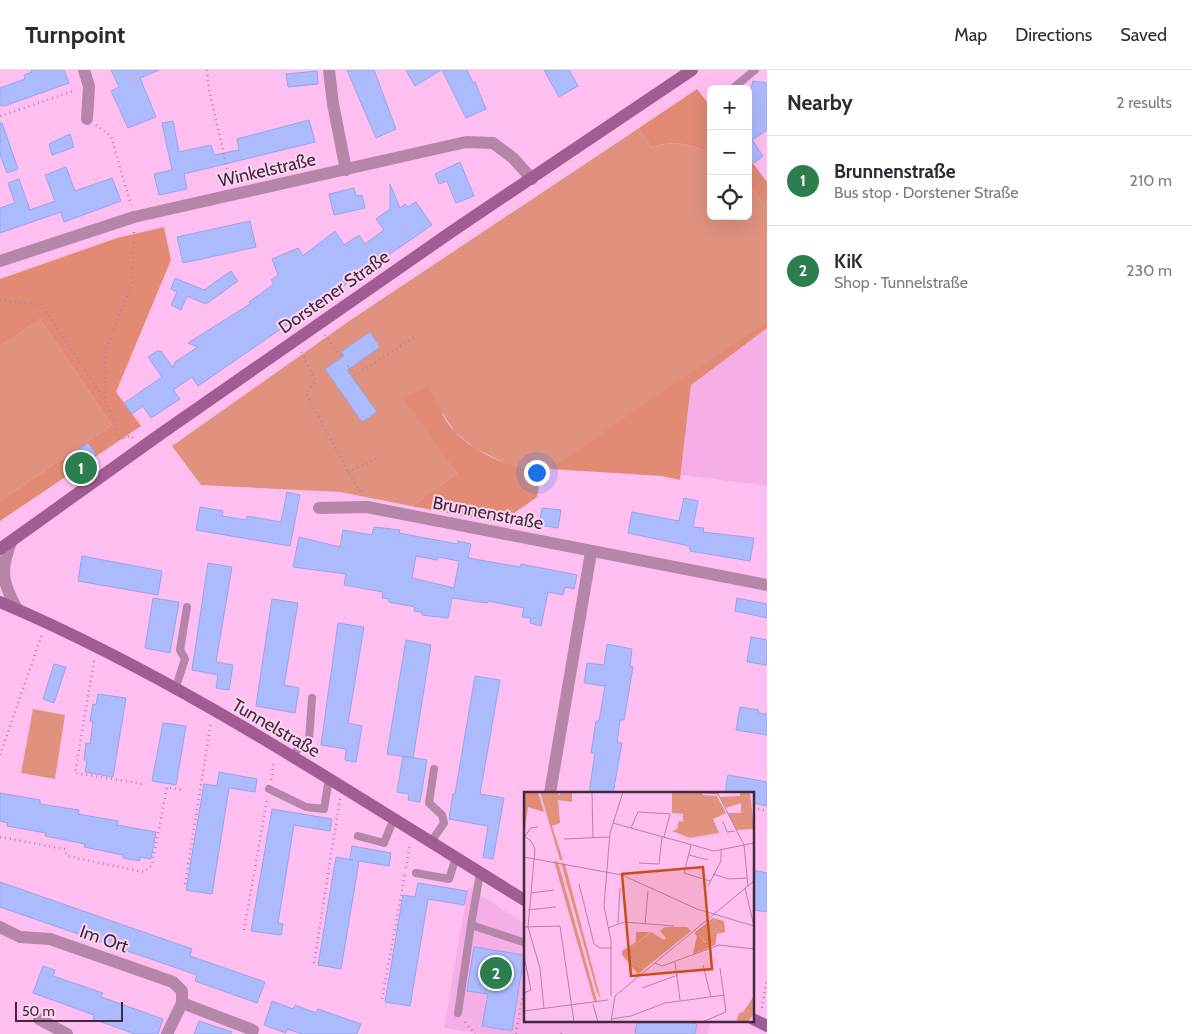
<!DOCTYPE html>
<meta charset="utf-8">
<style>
:root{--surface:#fff;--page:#f7f7f7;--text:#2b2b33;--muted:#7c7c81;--line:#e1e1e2;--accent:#2d7e4f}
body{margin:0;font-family:Cabin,sans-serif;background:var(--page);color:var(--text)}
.controls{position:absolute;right:15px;top:15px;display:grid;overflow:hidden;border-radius:8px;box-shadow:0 5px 20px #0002}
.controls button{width:45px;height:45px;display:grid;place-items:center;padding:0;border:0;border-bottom:1px solid var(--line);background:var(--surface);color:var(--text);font:25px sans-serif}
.scale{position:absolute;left:15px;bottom:12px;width:108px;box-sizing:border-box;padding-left:5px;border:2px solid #41283c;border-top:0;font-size:14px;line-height:18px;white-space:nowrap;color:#41283c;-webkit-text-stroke:4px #fcd5f3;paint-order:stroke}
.you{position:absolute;left:536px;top:402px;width:18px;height:18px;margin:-12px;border:4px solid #fff;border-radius:50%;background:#1a73e8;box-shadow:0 0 0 8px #1a73e833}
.badge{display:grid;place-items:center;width:32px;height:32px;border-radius:50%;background:var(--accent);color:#fff;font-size:16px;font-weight:700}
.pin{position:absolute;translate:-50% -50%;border:2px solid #fff;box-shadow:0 1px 5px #0006}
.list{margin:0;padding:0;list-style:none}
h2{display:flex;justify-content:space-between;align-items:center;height:65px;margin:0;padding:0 20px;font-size:21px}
h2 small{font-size:16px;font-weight:400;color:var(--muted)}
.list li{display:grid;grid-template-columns:32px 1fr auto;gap:15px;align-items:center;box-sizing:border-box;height:90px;padding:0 20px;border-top:1px solid var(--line)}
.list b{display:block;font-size:19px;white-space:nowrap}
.list p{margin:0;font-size:16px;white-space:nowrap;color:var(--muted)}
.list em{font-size:16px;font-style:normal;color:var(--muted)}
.icon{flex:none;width:28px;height:28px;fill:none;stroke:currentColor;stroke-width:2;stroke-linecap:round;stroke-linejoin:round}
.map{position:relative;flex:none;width:767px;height:964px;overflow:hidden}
header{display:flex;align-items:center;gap:30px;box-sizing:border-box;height:70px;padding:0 25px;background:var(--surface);border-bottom:1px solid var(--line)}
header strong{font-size:24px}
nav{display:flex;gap:28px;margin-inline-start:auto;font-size:18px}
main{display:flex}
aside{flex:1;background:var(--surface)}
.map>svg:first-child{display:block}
.built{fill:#f5afe6}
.green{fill:#e0927f}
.forest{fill:#e28a74}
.building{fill:#acbafe;stroke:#96a4e7;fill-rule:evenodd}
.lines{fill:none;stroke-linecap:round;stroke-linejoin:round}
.path{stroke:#b382a8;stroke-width:2.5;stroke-dasharray:1 4;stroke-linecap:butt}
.lane{stroke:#b585aa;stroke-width:8}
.street{stroke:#b585aa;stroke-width:12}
.secondary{stroke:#a25c94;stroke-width:12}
.labels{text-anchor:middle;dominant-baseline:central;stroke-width:4;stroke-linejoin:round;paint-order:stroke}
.street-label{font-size:18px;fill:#41283c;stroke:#fcd5f3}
.inset-road{fill:none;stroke:#b382a8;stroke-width:1}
.view{fill:#c74f16;fill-opacity:0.15;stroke:#c74f16;stroke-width:2.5}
.inset-edge{fill:none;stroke:#41283c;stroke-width:2.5}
</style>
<header>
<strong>Turnpoint</strong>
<nav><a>Map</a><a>Directions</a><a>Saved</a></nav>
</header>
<main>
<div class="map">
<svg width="767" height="964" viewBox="0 0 767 964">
<rect width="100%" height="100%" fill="#ffbef0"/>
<!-- built -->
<path class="built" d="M767 258V416L681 405 691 315Z
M468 817 526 854V950H710L708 964H482L444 958Z"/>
<!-- green -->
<path class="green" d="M639 58 651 77C676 70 687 73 711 83V146H748V112L767 138V251L566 391 545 401 524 399 507 394 476 379 455 362 443 344 405 329 457 404 411 436 340 422 201 415 172 376 352 249Z
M40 249 112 355 0 431V276Z
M33 639 65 645 55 709 21 703Z"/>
<!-- forest -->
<path class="forest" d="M697 19 711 37V83C687 73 676 70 651 77L639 58Z
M748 87 767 112V138L748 112Z
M164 157 171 190 116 322 141 356 0 451V431L112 355 40 249 0 276V209L117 168Z
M767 251V258L691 315 680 410 662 406 550 399Z
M428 316C436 331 444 351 456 363 479 385 510 398 541 401L537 427 500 453 411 436 457 404 404 329Z"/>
<!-- building -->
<path class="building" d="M31 0H64L69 13 4 36 0 35V18L25 9 24 5 32 2Z
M111 0H159L140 8 156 47 128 58 111 21 119 17Z
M347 0H374L396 59 376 68Z
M406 0H441L415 16Z
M442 0H467L473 13 475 12 486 39 466 48Z
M544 0H569L578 16 559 27Z
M317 1 318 14 288 17 286 4Z
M753 11 767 13V60L752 70 763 86 754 93 748 85V30Z
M309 50 315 72 184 104 187 119 159 125 154 104 172 100 162 53 173 51 179 82 211 75 214 85 239 80 237 69Z
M0 53H2L18 99 7 103 0 85Z
M70 64 74 77 52 85 49 74Z
M460 92 474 126 456 133 447 111 439 114 435 104Z
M66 97 75 121 112 108 121 131 64 152 61 142 0 163V138L15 133 8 113 19 109 30 140 55 131 45 105Z
M390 114 400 138 405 134 408 137 416 132 432 155 198 316 192 307 173 320 180 329 151 348 143 336 132 344 124 333 162 307 148 287 157 281H161L173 298 175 292 198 277 188 273 250 234 249 232 274 214 271 210 278 205 272 189 298 178 303 186 335 161 344 175 359 165 365 174 384 160 376 149 390 139Z
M354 118 356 126 362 125 365 138 334 145 329 124Z
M250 151 256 177 183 193 177 167Z
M231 201 238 211 206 234 187 226 181 240 171 235 177 222 171 219 175 208 204 220Z
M370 262 380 277 347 300 377 342 362 352 325 299 344 286 341 282Z
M88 373 96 384 83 393 75 382Z
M287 422 300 425 290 476 196 460 200 437 223 441 222 446 246 450 247 446 281 452Z
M684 428 698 431 693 457 704 458 703 462 754 468 750 491 690 481V476L628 463 632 442 679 451Z
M542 438 561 440 558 458 539 455Z
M374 457 400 460 399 463 457 474 458 471 471 474 468 488 520 497 521 494 577 505 574 519 565 517 563 525 548 522 541 556 530 553 531 548 522 547 524 538 488 531 487 533 452 528 448 548 422 545V542L414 541 415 537 389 532V529L382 528 383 522 344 515 346 504 293 497 299 467 340 477 343 460 372 465ZM416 486 437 490 438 487 459 491 454 518 412 508Z
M82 486 162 501 158 525 78 511Z
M208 493 232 497 216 592 233 595 229 620 216 618 218 605 192 600Z
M153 528 179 532 170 583 145 578Z
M737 528 767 534V548L735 541Z
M272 529 298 533 284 615 299 618 295 643 256 636Z
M338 553 364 557 348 653 362 656 356 692 345 690 346 679 321 675Z
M751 567 767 570V595L747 592Z
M406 570 431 575 413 688 387 684Z
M607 574 632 579 630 596 633 597 624 650H620L617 672 622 673 613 723H589L595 683H591L596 651H599L605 616 584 613 587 593 604 595Z
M54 594 66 597 54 633 43 629Z
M475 606 500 610 480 724 504 728 493 789 483 787 488 756 449 749 453 724H455Z
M98 624 126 628 113 707 85 702 87 691 84 690 86 673 90 674 93 652 90 651 93 634 96 635Z
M740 637 759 640 758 643 767 644V665L736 660Z
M163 653 186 656 176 715 152 711Z
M403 686 427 690 420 732 408 730 409 724 397 722Z
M219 702 257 709 255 722 229 718 212 824 186 820 204 714 217 716Z
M728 705 767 712V736L753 733V723H725Z
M0 723 40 730V734L79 740 78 744 118 751 117 755 156 762 151 789 140 787V791L123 788V785L84 777 85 774 45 766 46 763 7 756 8 753 0 751Z
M272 739 332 749 330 761 294 755 278 853 283 854 281 865 251 861Z
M352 776 391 783 389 796 359 791 341 899 318 895 336 787 353 790 350 789Z
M753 800 767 803V842L753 840Z
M0 812 192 879 190 886 265 912 257 933 195 911 197 905 0 837Z
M418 813 467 821 464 835 428 829 410 936 385 932 403 825 415 827Z
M474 877 524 885 512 961 482 956 488 924 467 921Z
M43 896 55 900 53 906 103 923 101 927 163 949 158 964H135L93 949 94 945 33 923Z
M272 931 293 939 295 935 316 943 318 939 361 954 357 964H302L287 959 286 963 264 955Z
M637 950H674L697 954 695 964H635Z
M199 951 232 962 231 964H194Z"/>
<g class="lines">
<!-- path -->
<path class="path" d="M207 0 209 20 230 111
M0 46 76 20
M96 55 111 66 131 135
M0 230 42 235 103 328
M325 265 342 288
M301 282 316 311 306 323 348 402 362 424
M348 296 355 305 415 267
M133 368 131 366 118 369 116 355 104 329 106 278 132 214 134 160
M348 402 377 389
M94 591 75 703 144 714
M0 685 42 564
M271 710 274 691
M753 738 767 741
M0 767 65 779 67 786 144 802 152 795 167 717 183 720
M406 798 410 774
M185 814 211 652
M244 860 267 730
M314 893 340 729
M382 929 405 804
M762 938 767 908
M465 952 475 964
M516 964 526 906
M561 964 562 961"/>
<!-- lane -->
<path class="lane" d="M732 19 755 0
M175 620 185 589 180 580 187 537
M293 687 298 678 309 670 312 628
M269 719 306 737 324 739 329 708
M358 766 384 773 394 748
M431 772 444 753 442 745 429 733 434 699
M416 803 449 809 456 787
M480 803 471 855 526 873
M458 943 471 855"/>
<!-- street -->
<path class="street" d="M84 0 89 16 87 49
M329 0 333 34 346 100
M0 191 134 147 466 72 493 73 513 88 532 109
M319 438 367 437 767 515
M11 472C0 501 2 512 17 539
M550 723 591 482
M0 857 20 867 50 869 173 912 182 921V933L167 964
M182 933 253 960
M39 949 67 964"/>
<!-- secondary -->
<path class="secondary" d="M0 479 162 363 454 160 692 0
M0 532C186 611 354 726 526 831
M753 949 767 956"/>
</g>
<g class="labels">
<!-- street labels -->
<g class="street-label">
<text transform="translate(267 100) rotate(-13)">Winkelstraße</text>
<text transform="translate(334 222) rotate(-35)">Dorstener Straße</text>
<text transform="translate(488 443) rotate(11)">Brunnenstraße</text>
<text transform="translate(276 658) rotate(30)">Tunnelstraße</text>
<text transform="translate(104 869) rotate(19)">Im Ort</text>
</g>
</g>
<!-- overview -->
<g transform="translate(524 722)">
<rect width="230" height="230" fill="#ffbef0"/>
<path d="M16 0H34L35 4 37 0H48V10L34 8 36 31 28 34 39 68H36ZM148 0H178L179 3 193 4 202 21 189 27 195 41 166 46 148 39 153 37 155 29 159 30V22L148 21ZM216 0H226L230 37 212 38 204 21H217V11L202 16 196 5 216 4ZM30 69 34 70 73 209H70ZM37 71 41 72 77 208 73 200ZM191 127 199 137 182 151 173 141ZM141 135H163L167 139 120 177 108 172 103 159 127 140 140 148 142 146 136 139ZM230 204V223L223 230H212L215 221 219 220Z" fill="#e0927f"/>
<path d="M0 0H14L20 20 4 15 1 36ZM189 126 200 129 201 140 193 142 191 153 169 162 173 144 170 141ZM191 127 199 137 181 151 173 141ZM112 140H126L103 159 108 172 120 177 114 182 98 163V159L112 150Z" fill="#e28a74" fill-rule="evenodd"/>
<path class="inset-road" d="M68 0 69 46M169 0 194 2M193 0 220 53M199 30 203 40 211 39M89 31 190 59 230 51M107 36 114 20 146 22 140 45M0 44 7 49 11 57 4 135 16 176 20 217M1 44 7 36 14 35M40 47 85 45M167 53 160 81 186 89M220 53 224 94M165 63 184 68M0 65 98 83 173 117 230 134M115 71 135 72 138 45M189 82 205 87 223 86M55 92 70 152 76 156H88M184 94 197 69V58M221 96 230 134M7 101 30 98M4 118 32 115M94 131 96 96M121 132 124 99M0 135 36 134 50 230M84 136 100 130 150 134M0 164 7 198 0 201M151 170 156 208M131 171 138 174 195 153 230 157M179 173 187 205M118 196 154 183M87 204V149L80 114 86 41 99 0M69 212 74 230M0 219 84 208M87 227 107 224 141 211 201 203M87 230 91 204 230 89M178 230 202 220 196 176"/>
<path class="view" d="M179 75 188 177 107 184 98 82Z"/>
<rect width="230" height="230" class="inset-edge"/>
</g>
</svg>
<div class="controls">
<button>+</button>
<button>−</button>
<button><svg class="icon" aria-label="locate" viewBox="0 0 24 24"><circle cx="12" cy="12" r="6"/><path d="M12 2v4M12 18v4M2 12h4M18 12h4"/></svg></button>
</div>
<div class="scale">50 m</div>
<div class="you"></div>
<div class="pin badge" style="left:81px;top:398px">1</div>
<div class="pin badge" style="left:496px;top:903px">2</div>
</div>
<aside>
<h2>Nearby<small>2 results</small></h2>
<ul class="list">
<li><span class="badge">1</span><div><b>Brunnenstraße</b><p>Bus stop · Dorstener Straße</p></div><em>210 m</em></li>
<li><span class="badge">2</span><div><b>KiK</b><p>Shop · Tunnelstraße</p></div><em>230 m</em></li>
</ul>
</aside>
</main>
